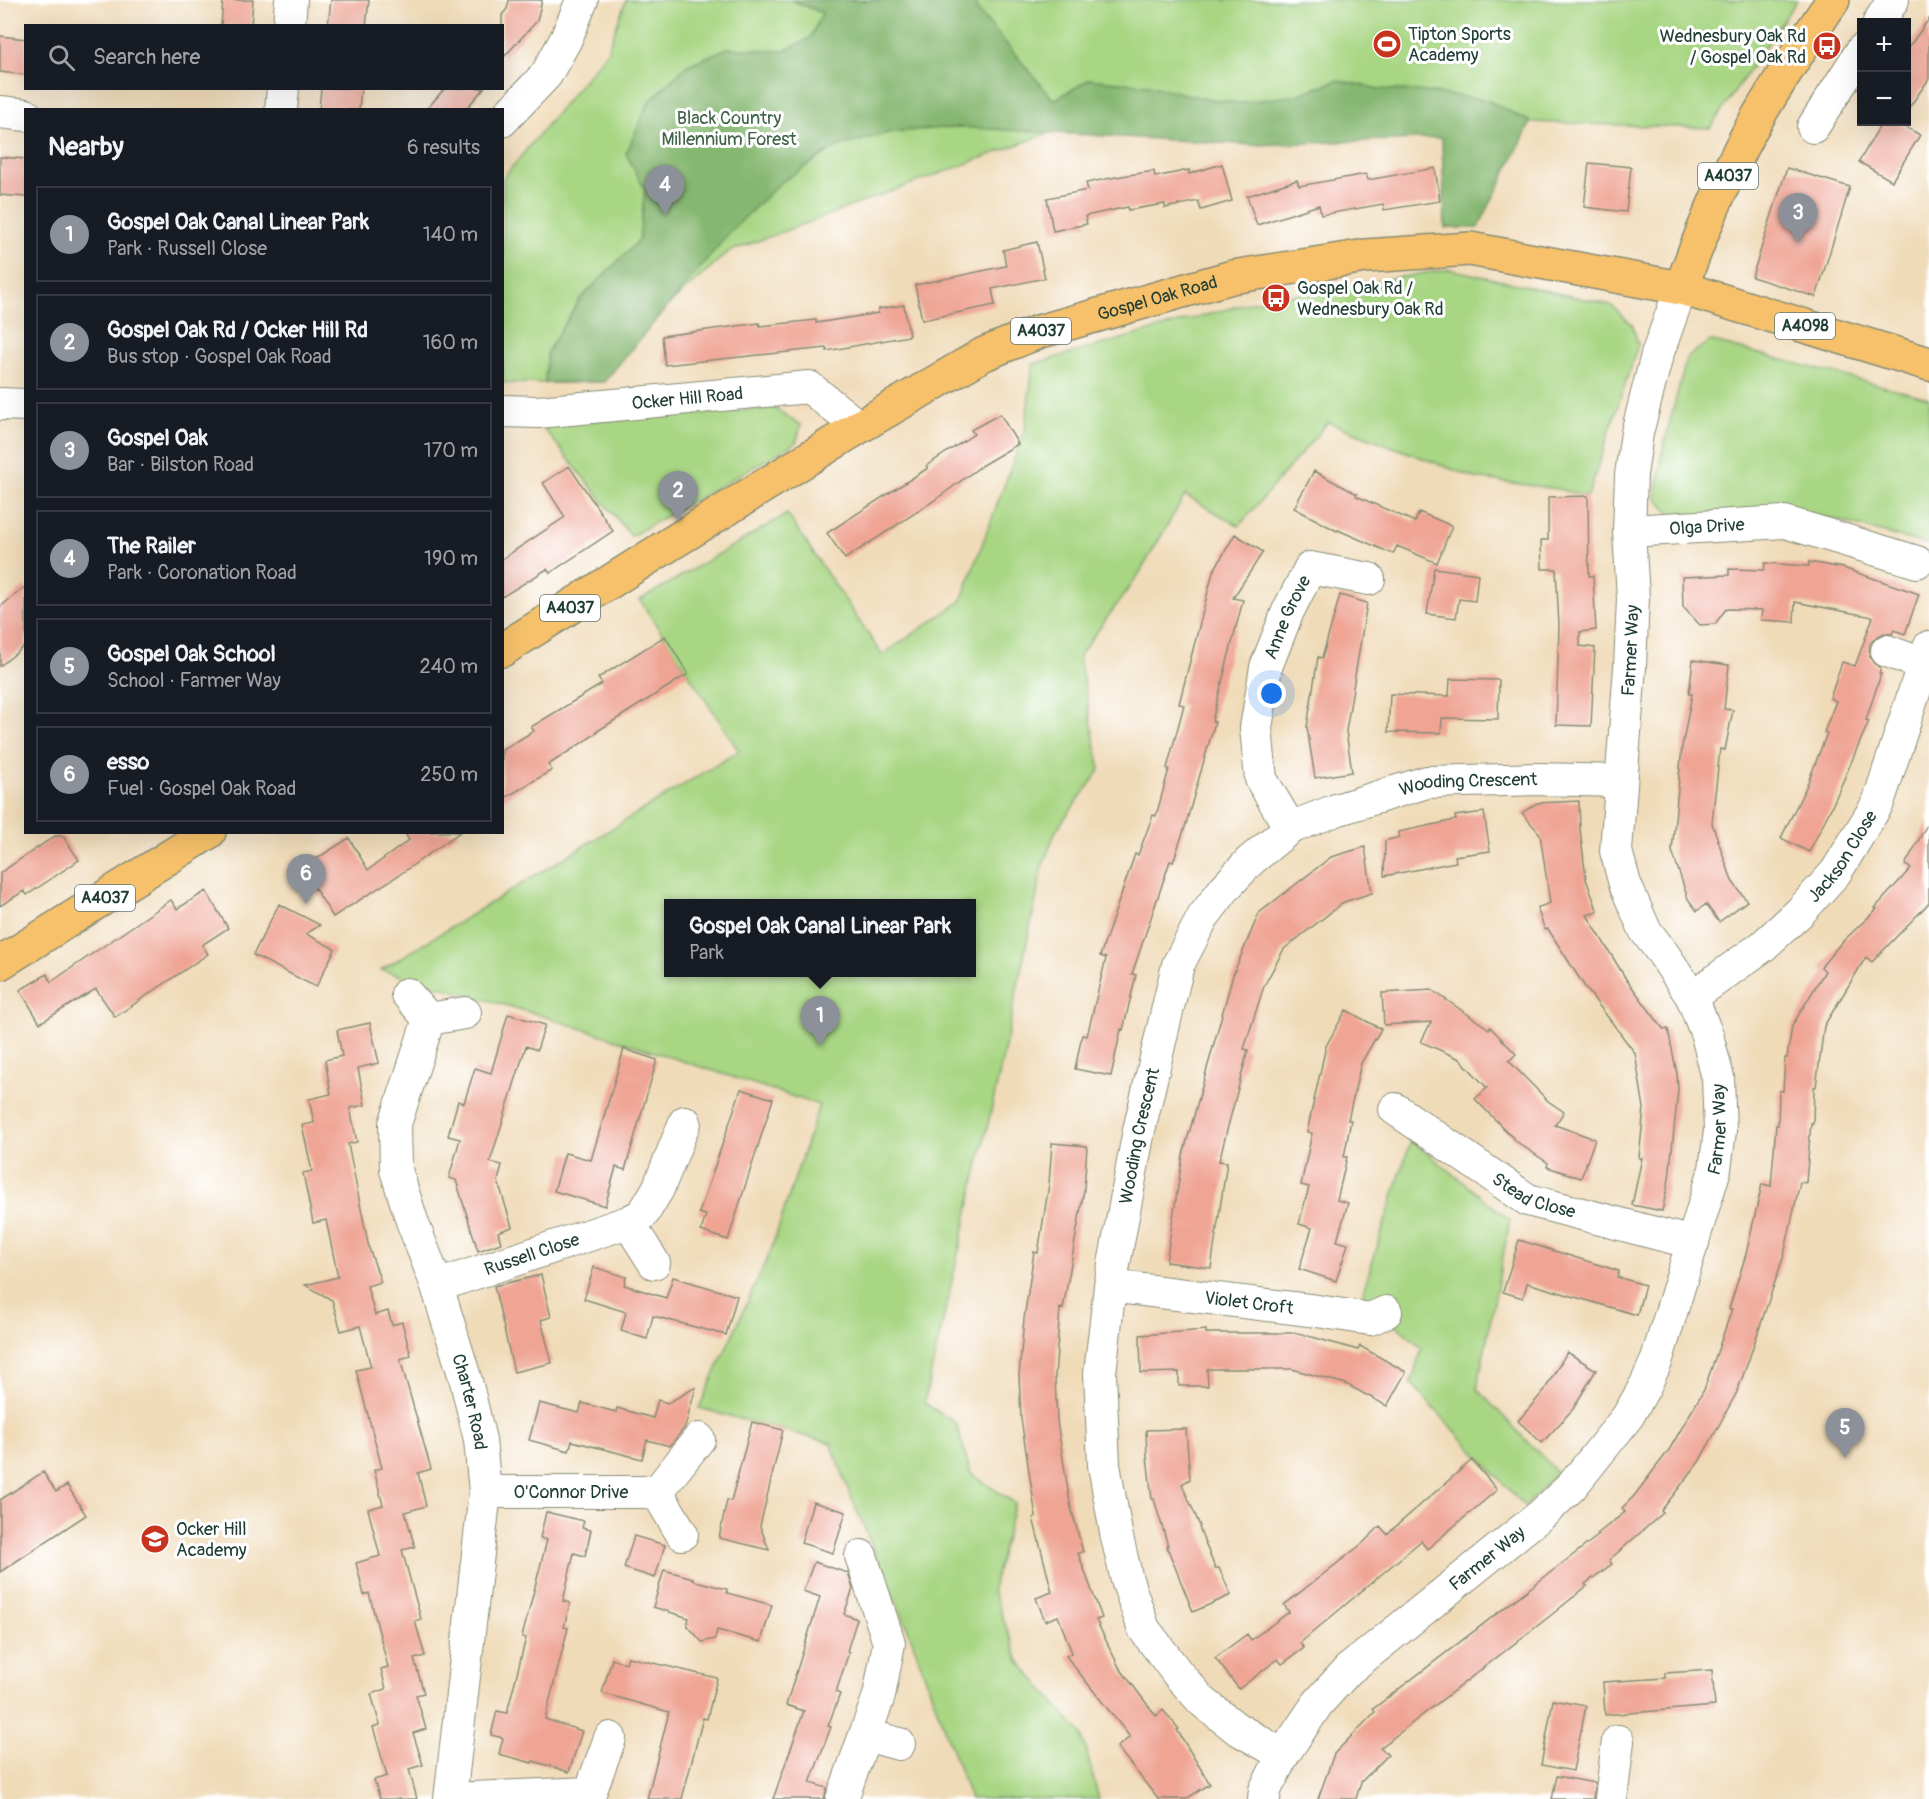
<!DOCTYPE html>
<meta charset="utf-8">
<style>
:root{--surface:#171b24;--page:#20242c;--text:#f1f3f6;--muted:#9ea1a6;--line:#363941;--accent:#8c9099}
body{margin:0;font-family:Pangolin,sans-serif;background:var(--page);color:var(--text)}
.controls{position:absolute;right:18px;top:18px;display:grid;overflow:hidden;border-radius:0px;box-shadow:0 6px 24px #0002}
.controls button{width:54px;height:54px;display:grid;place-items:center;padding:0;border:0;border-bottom:2px solid var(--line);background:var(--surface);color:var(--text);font:30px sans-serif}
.you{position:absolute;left:1272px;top:694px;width:21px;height:21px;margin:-15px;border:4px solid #fff;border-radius:50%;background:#1a73e8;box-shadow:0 0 0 9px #1a73e833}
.badge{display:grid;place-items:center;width:39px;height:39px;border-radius:50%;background:var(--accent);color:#fff;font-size:20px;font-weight:700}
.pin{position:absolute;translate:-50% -50px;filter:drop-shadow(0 2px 3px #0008)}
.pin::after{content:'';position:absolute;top:32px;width:21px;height:18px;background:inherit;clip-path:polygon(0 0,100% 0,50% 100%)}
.popup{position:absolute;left:664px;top:899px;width:312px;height:78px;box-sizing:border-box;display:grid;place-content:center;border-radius:0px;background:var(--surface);filter:drop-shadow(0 2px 4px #0005);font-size:20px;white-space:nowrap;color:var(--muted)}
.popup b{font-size:22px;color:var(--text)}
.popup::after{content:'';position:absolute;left:50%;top:100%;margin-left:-12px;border:12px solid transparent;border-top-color:var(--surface)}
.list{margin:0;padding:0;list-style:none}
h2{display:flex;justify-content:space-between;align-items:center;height:78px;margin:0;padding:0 24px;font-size:26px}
h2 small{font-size:20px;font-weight:400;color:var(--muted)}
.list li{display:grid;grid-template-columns:39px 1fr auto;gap:18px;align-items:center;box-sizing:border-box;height:96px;margin:0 12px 12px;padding:0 12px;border:2px solid var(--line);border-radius:0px}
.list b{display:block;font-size:22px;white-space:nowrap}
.list p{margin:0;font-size:20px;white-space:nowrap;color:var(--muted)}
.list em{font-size:20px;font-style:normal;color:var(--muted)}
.icon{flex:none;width:33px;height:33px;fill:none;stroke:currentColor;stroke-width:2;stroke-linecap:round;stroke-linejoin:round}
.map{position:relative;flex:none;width:1929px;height:1799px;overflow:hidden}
.search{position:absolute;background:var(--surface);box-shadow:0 6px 24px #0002;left:24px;top:24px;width:480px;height:66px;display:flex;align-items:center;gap:15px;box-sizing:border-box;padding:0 21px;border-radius:0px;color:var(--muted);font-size:22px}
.panel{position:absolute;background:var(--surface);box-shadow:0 6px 24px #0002;left:24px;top:108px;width:480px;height:726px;border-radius:0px}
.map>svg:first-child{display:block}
.green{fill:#a8d683;stroke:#648a5c;stroke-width:1.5;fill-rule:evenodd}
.forest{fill:#86b771;stroke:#527a52;stroke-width:1.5}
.building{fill:#efa494}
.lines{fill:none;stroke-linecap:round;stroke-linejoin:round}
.minor-casing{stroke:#888c76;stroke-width:34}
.primary-casing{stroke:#888c76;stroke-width:36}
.minor{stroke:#fff;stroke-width:32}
.primary{stroke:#f6c16b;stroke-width:33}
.labels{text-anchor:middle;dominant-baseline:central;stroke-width:6;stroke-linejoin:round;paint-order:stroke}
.shield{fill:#fff;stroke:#627771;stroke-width:1.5}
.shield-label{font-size:16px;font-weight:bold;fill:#1f3d34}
.poi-label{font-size:18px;fill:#1f3d34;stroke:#fff;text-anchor:start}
.park-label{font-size:18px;fill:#416348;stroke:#fff}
.street-label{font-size:18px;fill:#1f3d34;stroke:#fff}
</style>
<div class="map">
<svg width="1929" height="1799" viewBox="0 0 1929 1799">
<rect width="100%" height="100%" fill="#fff"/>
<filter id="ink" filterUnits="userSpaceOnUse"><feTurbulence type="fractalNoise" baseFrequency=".0167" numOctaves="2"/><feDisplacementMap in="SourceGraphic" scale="12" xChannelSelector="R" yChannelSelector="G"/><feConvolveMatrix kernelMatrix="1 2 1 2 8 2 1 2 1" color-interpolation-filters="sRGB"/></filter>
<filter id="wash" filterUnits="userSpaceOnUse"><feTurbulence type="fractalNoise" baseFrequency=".008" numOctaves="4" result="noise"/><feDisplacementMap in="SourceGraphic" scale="24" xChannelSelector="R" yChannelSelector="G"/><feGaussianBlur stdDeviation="1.35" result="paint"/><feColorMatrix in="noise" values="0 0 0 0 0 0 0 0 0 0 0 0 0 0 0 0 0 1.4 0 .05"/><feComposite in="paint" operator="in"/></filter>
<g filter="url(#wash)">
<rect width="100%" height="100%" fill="#f0dbb9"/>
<!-- green -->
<path class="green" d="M626 0H1797L1710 128 1531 122 1397 112 1049 133 728 252 606 361 574 383H503V178L607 52Z
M1449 269 1611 305 1633 326 1638 345 1588 496 1557 489 1475 478 1328 422 1239 526 1185 495 1139 574 1079 656 1100 770 1056 830 1043 865 999 1076 924 1403 956 1423 971 1474 1015 1503 992 1589 1019 1661 1082 1735 1099 1799H970L908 1629 851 1497 831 1443 699 1408 771 1250 819 1105 540 1015 381 970 739 751 640 600 787 514 882 655 961 601 1025 430 1033 364 1252 302ZM668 904H972V972H668Z
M1710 341 1929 398V545L1788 507 1677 522 1656 497 1664 444 1687 357Z
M774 408 801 425 796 443 631 536 540 424Z
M1411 1140 1510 1220 1477 1389 1557 1472 1525 1507 1411 1383 1422 1348 1362 1295Z"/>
<!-- forest -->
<path class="forest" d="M791 0H979L976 8 1054 100 1090 79 1148 85 1207 99 1240 103 1296 95 1338 80 1379 89 1418 91 1487 100 1531 122 1478 228H1445L1442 138 1255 145 958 127 892 132 836 147 780 183 730 232 604 382 545 383 547 352 580 299 639 240 645 190 626 154 649 102 686 66 727 48 784 51 810 38 822 13Z"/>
<g id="blocks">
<!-- building -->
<path class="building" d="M223 0H253L251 26H221Z
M331 0H369L366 26H328Z
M509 0H542L537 21 502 59V15L507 9Z
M1929 19V79L1906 112V51Z
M0 36 26 39V75L0 72Z
M321 88H361L359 110H319Z
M445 88H484L465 110H426Z
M1882 122H1897L1920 135 1892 181 1859 162Z
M0 157 26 159V197L0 195Z
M1589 163 1631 167 1626 212 1584 207Z
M1222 164 1232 201 1201 210 1198 201 1165 208V204L1128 210V207L1085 216 1087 224 1053 231 1047 198 1088 190 1086 183 1116 177 1154 171 1155 177 1189 170V174Z
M1435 168 1440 201 1384 210 1383 204 1321 215 1319 205 1257 225 1247 196 1297 180 1299 186 1366 174 1368 180Z
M1787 168 1850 187 1816 297 1752 277Z
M1037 242 1045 278 992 289 995 305 922 320 915 285 1006 266 1003 250Z
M904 305 909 336 827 351 826 348 665 365 662 336 759 323 760 326 816 320V323L878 313V309Z
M1000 414 1018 444 984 464 935 500 845 559 827 533 928 468 926 466 974 434 971 430Z
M569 466 613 531 550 573 547 569 502 597V559L565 517 543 483Z
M1314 471 1357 494 1356 496 1415 522 1419 512 1452 526 1437 563 1397 546 1393 554 1338 530 1337 531 1294 508Z
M1588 496 1589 576H1593L1596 630 1580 632V646L1595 648 1591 726 1556 725 1559 625 1556 569H1542L1541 540H1548V497Z
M1235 534 1263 552 1233 598 1243 600 1212 721 1215 722 1185 827 1173 862 1170 861 1132 974 1136 975 1123 1030 1121 1029 1111 1076 1075 1069 1082 1035 1087 1036 1106 958 1100 956 1135 854 1138 855 1153 815 1156 816 1169 769 1167 768 1184 705 1179 704 1213 572Z
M1809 562 1843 568 1919 594 1905 634 1894 630 1892 634 1884 633 1876 637 1870 644 1869 655 1874 663 1881 668 1879 674H1881L1866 720 1869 721 1834 802 1809 852 1781 838 1807 785 1827 733 1824 732 1836 701 1830 698 1842 662 1855 666 1873 617 1795 602 1794 622 1761 620 1762 610 1726 609 1715 624 1700 625 1683 607 1682 577 1729 575V569L1764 570 1765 563 1809 566Z
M1434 568 1478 574 1475 601 1459 599 1456 618 1427 614Z
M26 586V645L0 666V607Z
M1340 595 1367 603 1346 731 1352 772 1315 778 1307 727 1318 657 1322 658Z
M665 636 688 674 596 732 597 733 548 765 552 770 502 800V750L534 731 531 727 602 684 598 678Z
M1693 660 1729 665 1724 709 1733 710 1725 750 1720 749 1712 823 1732 881 1747 901 1719 922 1706 904 1697 911 1688 899 1672 851 1682 747 1692 694H1689Z
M1450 679 1499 680 1498 719 1442 718 1441 733 1388 732 1390 694 1449 696Z
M1579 801 1580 829 1586 879 1598 912 1587 915 1626 979 1664 1030 1668 1029 1677 1074 1678 1090 1669 1179 1662 1211 1632 1205 1642 1158H1639L1644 1108 1635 1053 1585 987 1548 929 1545 930 1537 908 1550 903 1540 834 1522 813 1537 803Z
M1484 812 1490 851 1455 856 1456 862 1384 876 1385 841 1399 837 1398 832 1456 820 1455 816Z
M1929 821V903L1872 962 1866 957 1824 1026 1816 1087H1814L1813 1123H1811L1806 1183 1800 1182 1784 1255 1748 1362 1737 1392 1699 1462 1661 1511 1663 1513 1609 1560 1612 1564 1585 1584 1587 1586 1550 1616 1380 1748 1388 1755 1361 1782 1356 1799H1318L1334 1754 1375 1712 1373 1709 1599 1535 1597 1534 1625 1512 1622 1508 1634 1496 1669 1450 1704 1390 1732 1309H1729L1746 1254 1762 1184 1771 1186 1776 1125H1778L1779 1091H1783L1785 1058H1787L1792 1026 1825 971 1821 967 1840 944 1877 909 1875 908 1911 868 1905 865Z
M404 832H460L399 875 333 917 302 868 349 838 368 870 409 840Z
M55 836H63L79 860 27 895 24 891 0 906V873Z
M1365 847 1372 893 1344 902 1284 949 1264 986 1244 1049 1248 1050 1219 1161 1227 1162 1211 1268 1166 1262 1183 1155 1233 975 1259 913 1331 857Z
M206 891 228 928 202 945 208 954 115 1017 96 989 40 1023 20 990 47 974 51 982 171 900 177 909Z
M279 904 320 925 306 934 335 949 316 987 253 955Z
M1432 990 1489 1029 1490 1027 1516 1054 1509 1061 1548 1101 1564 1112 1555 1125 1595 1139 1581 1178 1547 1167 1548 1163 1517 1142 1475 1099 1487 1088 1460 1059 1421 1042 1431 1022 1384 1025 1382 993Z
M1346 1010 1381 1029 1361 1063 1348 1120H1351L1344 1157H1347L1337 1200 1348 1203 1337 1241 1348 1244 1336 1281 1299 1269 1312 1228 1299 1224 1309 1187 1301 1185 1312 1133 1307 1132 1326 1046Z
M508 1014 545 1025 537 1050 526 1046 490 1162 502 1165 498 1181 512 1227 498 1232 501 1243 478 1251 456 1180 449 1178 460 1139 448 1136 458 1101 464 1103 475 1068 491 1073Z
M370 1023 379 1063 358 1068 365 1105 350 1108 357 1142 348 1144 369 1248 381 1282 367 1286 375 1315 388 1311 392 1325 402 1322 411 1356 400 1359 431 1469 418 1473 426 1506 405 1512 415 1547 402 1550 421 1619 415 1621 425 1656 414 1659 424 1693 416 1695 426 1729 413 1733 423 1765 409 1769 417 1799H380L374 1780 387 1776 373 1727 380 1725 371 1694 386 1689 381 1669 388 1667 369 1593 364 1595 356 1563 380 1556 368 1509 383 1505 374 1470 382 1468 356 1370 371 1367 360 1326 341 1331 332 1300 305 1285 338 1277 326 1220 313 1223 303 1173 312 1171 302 1125 314 1123 309 1099 331 1094 325 1060 342 1056 337 1030Z
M624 1049 657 1060 625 1170 616 1167 605 1206 554 1191 565 1153 591 1160Z
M741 1089 773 1099 728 1240 701 1231 706 1215 699 1213Z
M1052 1143 1087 1146 1084 1190 1063 1309 1060 1308 1055 1377 1057 1421 1070 1503 1083 1552 1078 1553 1102 1618 1096 1620 1119 1667 1156 1716 1163 1710 1179 1729 1177 1730 1210 1784 1186 1799H1158L1117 1747 1130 1737 1066 1656 1072 1653 1058 1616 1045 1621 1036 1598 1052 1592 1033 1518 1036 1517 1021 1419 1019 1375 1024 1319 1034 1252 1038 1253 1049 1184Z
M1519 1240 1619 1271 1617 1277 1645 1285 1637 1315 1527 1283 1523 1298 1503 1292Z
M594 1267 626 1277 624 1285 666 1298 673 1277 737 1296 726 1335 653 1316 647 1339 621 1331 626 1312 584 1299Z
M541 1275 551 1317 541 1320 552 1363 514 1372 494 1286Z
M1206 1330V1333H1298L1358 1350 1360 1346 1406 1372 1387 1406 1346 1384 1292 1369H1207L1208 1386H1179V1372L1141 1373 1140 1335Z
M1567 1352 1596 1370 1573 1409 1542 1443 1518 1421 1544 1391Z
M696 1387 685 1427 670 1446 647 1440 642 1459 572 1441 569 1451 529 1440 539 1403 579 1413 582 1403 616 1412 617 1408 653 1418 658 1400 668 1403Z
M752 1422 783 1430 760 1526 769 1550 719 1538 727 1500 731 1501Z
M1186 1429 1190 1479 1182 1484 1200 1526 1199 1527 1215 1568H1219L1231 1595 1193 1612 1167 1547 1168 1546 1154 1499H1152L1147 1457 1146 1430Z
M1472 1460 1497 1490 1427 1549 1421 1541 1300 1643 1304 1648 1282 1664 1278 1659 1239 1689 1215 1658 1247 1634 1251 1640 1289 1612 1284 1605 1363 1543 1380 1526 1387 1534Z
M43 1472 56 1492 67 1485 86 1515 0 1572V1500Z
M813 1502 846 1512 833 1553 801 1543Z
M546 1512 584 1521 582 1528 591 1530 585 1556 574 1553 563 1601 570 1603 564 1627 568 1628 545 1719 582 1731 569 1772 533 1761 532 1763 499 1754 503 1738 491 1735 497 1711 507 1713 526 1638 522 1637 547 1540 540 1538Z
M634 1536 665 1545 655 1578 624 1568Z
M814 1562 848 1573 853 1589 844 1614 857 1619 847 1651 849 1652 836 1692 840 1694 828 1726 831 1727 810 1783 827 1788 824 1799H773L804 1711 786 1705 820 1597 803 1591Z
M664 1570 693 1578 692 1580 727 1589V1593L772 1605 761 1642 717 1630 715 1639 702 1642 687 1625 689 1618 653 1607Z
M628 1657 717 1678 707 1719 703 1718 682 1799H647L669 1712 602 1693 612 1659 626 1663Z
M1712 1670 1715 1706 1605 1715 1603 1682 1665 1678V1673Z
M1553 1700 1586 1706 1573 1771 1541 1765Z
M1557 1776 1595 1783 1593 1799H1552Z"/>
</g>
</g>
<g filter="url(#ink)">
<use href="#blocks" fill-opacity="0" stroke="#888c76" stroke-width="1.5"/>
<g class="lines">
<!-- minor casing -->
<g class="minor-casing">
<g id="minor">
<path d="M1879 22 1893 0"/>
<path d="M289 26 291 0"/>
<path d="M281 110 283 88"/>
<path d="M0 112 26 115"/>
<path d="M502 121 546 75 566 39 582 0"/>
<path d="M1813 127 1862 50"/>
<path d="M0 404 26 405"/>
<path id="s1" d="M502 411 538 412 809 387 859 427"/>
<path id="s2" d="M1629 531 1785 522 1917 562"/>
<path d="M1887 651 1923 664"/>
<path id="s3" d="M1290 828 1261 779 1256 728 1266 667 1288 611 1310 568 1369 579"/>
<path d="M407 994 429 1019 465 1013"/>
<path id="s4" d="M1692 997 1763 946 1800 912 1836 872 1878 803 1929 647"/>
<path id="s5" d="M429 1019 395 1124 396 1170 412 1221 437 1286 466 1381 480 1440 485 1492 450 1799"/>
<path id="s6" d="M1395 1109 1528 1200 1693 1243"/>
<path d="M628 1222 654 1263"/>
<path id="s7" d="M437 1286 628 1222 643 1214 658 1189 685 1122"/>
<path id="s8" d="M1110 1286 1317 1311 1370 1319 1386 1312"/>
<path id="s9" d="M485 1492H657L682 1534"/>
<path d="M657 1492 699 1439"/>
<path d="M866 1735 899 1744"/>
<path id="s10" d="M1283 1755 1236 1728 1203 1702 1178 1674 1144 1629 1127 1580 1116 1533 1104 1465 1100 1373 1110 1286 1139 1130 1178 965 1203 917 1225 888 1250 861 1290 828 1336 810 1427 782 1538 779 1620 781"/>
<path d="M450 1799 590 1793 610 1738"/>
<path d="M842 1799 879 1696 889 1643 861 1556"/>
<path id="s11" d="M1264 1799 1265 1790 1283 1755 1318 1703 1348 1670 1541 1515 1572 1486 1628 1416 1645 1386 1656 1362 1715 1169 1720 1131 1718 1078 1707 1035 1692 997 1664 955 1645 930 1625 884 1616 851 1630 667 1633 598 1629 531 1631 475 1637 433 1657 355 1681 288"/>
<path d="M1611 1799 1618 1741"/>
</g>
</g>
<!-- primary casing -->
<g class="primary-casing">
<g id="primary">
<path d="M1681 288C1700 236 1721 185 1747 136 1773 89 1803 44 1833 0"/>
<path id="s12" d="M502 650 662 549 859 427 984 354 1038 332 1232 277 1366 256 1470 249 1681 288 1929 364"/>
<path d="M0 963 209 832"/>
</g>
</g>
<!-- minor -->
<use href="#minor" class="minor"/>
<!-- primary -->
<use href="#primary" class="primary"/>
</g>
</g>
<!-- icons -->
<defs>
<g id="stadium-disc" transform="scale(1.5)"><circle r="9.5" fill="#c8321e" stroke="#fff"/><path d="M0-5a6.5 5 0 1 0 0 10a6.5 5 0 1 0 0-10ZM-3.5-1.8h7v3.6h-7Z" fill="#fff"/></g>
<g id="bus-disc" transform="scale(1.5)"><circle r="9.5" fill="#c8321e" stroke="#fff"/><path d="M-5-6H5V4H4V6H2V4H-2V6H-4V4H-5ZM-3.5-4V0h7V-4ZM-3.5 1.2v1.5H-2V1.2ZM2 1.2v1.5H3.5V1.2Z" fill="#fff"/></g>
<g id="school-disc" transform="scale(1.5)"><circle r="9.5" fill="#c8321e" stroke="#fff"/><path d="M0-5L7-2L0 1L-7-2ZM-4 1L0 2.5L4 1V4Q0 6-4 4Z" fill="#fff"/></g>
</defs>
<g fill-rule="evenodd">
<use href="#stadium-disc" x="1387" y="44"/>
<use href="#bus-disc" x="1827" y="46"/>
<use href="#bus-disc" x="1276" y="298"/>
<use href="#school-disc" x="155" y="1539"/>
</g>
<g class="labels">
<!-- shield labels -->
<g class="shield">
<rect x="1698" y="163" width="60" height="26" rx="4.5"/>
<rect x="1775" y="313" width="60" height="26" rx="4.5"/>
<rect x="1011" y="318" width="60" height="26" rx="4.5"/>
<rect x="540" y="595" width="60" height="26" rx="4.5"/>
<rect x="75" y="885" width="60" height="26" rx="4.5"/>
</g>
<g class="shield-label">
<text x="1728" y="176">A4037</text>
<text x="1805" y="326">A4098</text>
<text x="1041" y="331">A4037</text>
<text x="570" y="608">A4037</text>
<text x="105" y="898">A4037</text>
</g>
<!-- poi labels -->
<g class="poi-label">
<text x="1408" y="34">Tipton Sports<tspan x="1408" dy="21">Academy</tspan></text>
<text x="1806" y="36" text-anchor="end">Wednesbury Oak Rd<tspan x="1806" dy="21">/ Gospel Oak Rd</tspan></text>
<text x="1297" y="288">Gospel Oak Rd /<tspan x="1297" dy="21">Wednesbury Oak Rd</tspan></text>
<text x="176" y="1529">Ocker Hill<tspan x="176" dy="21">Academy</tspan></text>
</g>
<!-- park labels -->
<g class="park-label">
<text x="729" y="118">Black Country<tspan x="729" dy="21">Millennium Forest</tspan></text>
</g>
<!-- street labels -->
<g class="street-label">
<text stroke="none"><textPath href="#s12" startOffset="748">Gospel Oak Road</textPath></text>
<text stroke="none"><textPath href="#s1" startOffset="186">Ocker Hill Road</textPath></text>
<text stroke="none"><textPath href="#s2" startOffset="78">Olga Drive</textPath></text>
<text stroke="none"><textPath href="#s3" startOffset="224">Anne Grove</textPath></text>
<text stroke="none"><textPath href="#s11" startOffset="1342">Farmer Way</textPath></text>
<text stroke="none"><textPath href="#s10" startOffset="1232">Wooding Crescent</textPath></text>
<text stroke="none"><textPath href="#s4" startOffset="208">Jackson Close</textPath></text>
<text stroke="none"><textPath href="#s11" startOffset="838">Farmer Way</textPath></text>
<text stroke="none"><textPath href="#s10" startOffset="692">Wooding Crescent</textPath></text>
<text stroke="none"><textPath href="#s6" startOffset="165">Stead Close</textPath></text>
<text stroke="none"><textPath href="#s7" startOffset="100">Russell Close</textPath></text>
<text stroke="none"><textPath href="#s8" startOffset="140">Violet Croft</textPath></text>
<text stroke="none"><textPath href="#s5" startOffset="400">Charter Road</textPath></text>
<text stroke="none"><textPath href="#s9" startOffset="86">O'Connor Drive</textPath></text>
<text stroke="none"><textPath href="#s11" startOffset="334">Farmer Way</textPath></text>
</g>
</g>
</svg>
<div class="controls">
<button>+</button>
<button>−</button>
</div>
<div class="you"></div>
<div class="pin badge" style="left:820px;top:1046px">1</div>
<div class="popup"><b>Gospel Oak Canal Linear Park</b>Park</div>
<div class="pin badge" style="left:678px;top:521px">2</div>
<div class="pin badge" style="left:1798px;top:243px">3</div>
<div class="pin badge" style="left:665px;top:215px">4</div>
<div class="pin badge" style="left:1845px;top:1458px">5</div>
<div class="pin badge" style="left:306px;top:904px">6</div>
<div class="search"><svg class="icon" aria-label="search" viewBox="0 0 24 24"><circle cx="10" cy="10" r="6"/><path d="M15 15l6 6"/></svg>Search here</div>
<section class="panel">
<h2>Nearby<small>6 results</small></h2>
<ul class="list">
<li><span class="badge">1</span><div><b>Gospel Oak Canal Linear Park</b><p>Park · Russell Close</p></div><em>140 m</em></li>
<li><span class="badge">2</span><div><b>Gospel Oak Rd / Ocker Hill Rd</b><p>Bus stop · Gospel Oak Road</p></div><em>160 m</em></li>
<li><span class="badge">3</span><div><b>Gospel Oak</b><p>Bar · Bilston Road</p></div><em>170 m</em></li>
<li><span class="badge">4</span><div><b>The Railer</b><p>Park · Coronation Road</p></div><em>190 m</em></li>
<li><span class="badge">5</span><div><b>Gospel Oak School</b><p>School · Farmer Way</p></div><em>240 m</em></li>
<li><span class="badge">6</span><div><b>esso</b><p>Fuel · Gospel Oak Road</p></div><em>250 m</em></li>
</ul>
</section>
</div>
